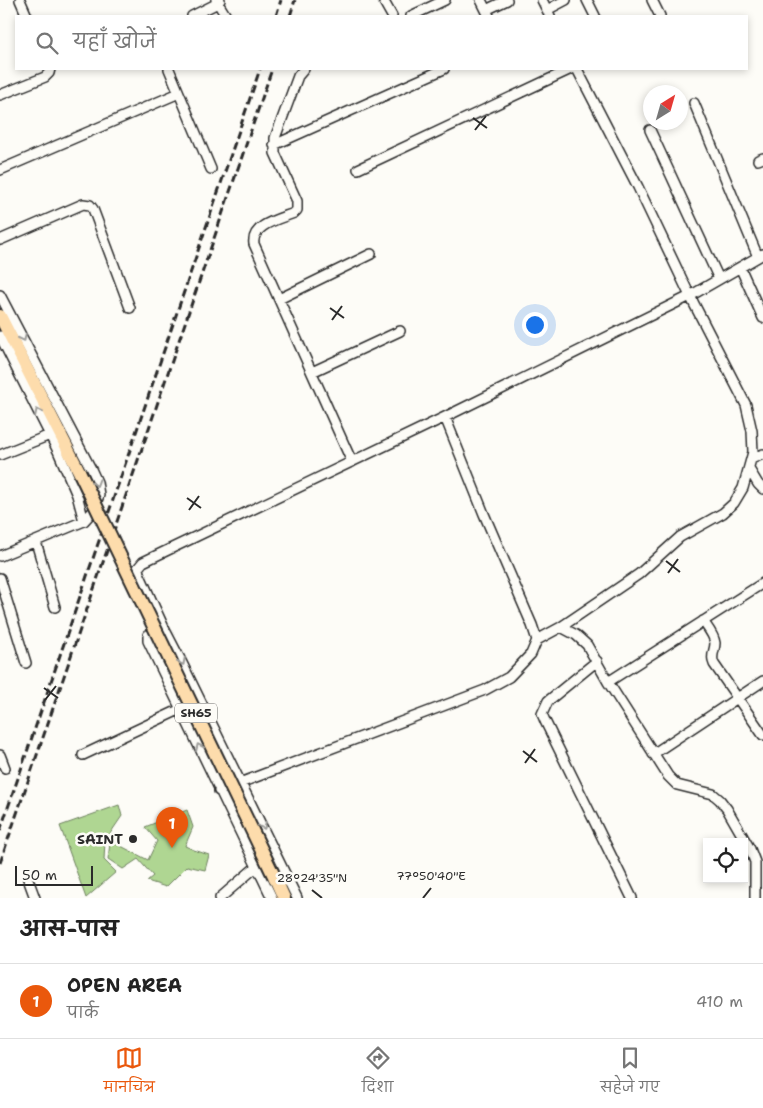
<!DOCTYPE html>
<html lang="hi">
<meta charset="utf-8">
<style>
:root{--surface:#fff;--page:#f6f6f6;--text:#222;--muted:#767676;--line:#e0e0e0;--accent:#ea580c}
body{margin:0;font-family:"Shantell Sans","Playpen Sans Deva",sans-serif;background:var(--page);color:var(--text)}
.controls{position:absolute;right:15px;bottom:15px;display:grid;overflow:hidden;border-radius:0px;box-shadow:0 2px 8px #0003}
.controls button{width:45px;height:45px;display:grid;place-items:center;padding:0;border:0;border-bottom:1px solid var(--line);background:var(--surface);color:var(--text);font:25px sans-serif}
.compass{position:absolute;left:643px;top:85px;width:45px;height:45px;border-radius:50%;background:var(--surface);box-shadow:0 2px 8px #0003;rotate:37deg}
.scale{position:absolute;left:15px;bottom:12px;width:78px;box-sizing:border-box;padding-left:5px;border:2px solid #2b2b2b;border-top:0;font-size:14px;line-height:18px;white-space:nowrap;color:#2b2b2b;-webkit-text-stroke:4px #fdfcf7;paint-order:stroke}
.you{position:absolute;left:534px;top:324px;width:18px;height:18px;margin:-12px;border:4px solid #fff;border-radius:50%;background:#1a73e8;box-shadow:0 0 0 8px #1a73e833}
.badge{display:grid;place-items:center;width:32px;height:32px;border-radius:50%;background:var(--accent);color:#fff;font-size:16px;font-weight:700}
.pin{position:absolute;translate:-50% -41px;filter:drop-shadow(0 1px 2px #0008)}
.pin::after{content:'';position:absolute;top:26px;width:18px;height:15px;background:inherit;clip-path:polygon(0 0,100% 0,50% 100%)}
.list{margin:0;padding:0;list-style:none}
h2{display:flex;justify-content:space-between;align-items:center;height:65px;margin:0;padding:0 20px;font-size:21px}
h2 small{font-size:16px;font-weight:400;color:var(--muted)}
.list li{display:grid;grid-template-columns:32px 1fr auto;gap:15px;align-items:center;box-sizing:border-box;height:75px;padding:0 20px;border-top:1px solid var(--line)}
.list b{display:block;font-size:19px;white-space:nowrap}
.list p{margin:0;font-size:16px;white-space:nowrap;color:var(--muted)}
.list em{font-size:16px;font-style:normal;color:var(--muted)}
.icon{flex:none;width:28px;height:28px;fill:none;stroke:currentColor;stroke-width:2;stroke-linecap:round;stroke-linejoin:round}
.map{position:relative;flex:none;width:763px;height:898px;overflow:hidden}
.search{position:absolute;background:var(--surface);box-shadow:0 2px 8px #0003;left:15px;right:15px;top:15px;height:55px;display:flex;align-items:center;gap:12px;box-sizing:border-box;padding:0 18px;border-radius:0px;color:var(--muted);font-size:19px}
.sheet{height:140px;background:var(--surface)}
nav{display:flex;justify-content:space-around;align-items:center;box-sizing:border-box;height:70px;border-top:1px solid var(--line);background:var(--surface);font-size:14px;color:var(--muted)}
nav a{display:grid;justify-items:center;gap:2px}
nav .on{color:var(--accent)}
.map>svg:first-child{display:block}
.green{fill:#afd692;stroke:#6d805e}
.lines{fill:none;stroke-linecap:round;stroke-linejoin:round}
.minor-casing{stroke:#2b2b2b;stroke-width:12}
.primary-casing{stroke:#2b2b2b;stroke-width:16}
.minor{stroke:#fdfcf7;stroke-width:9}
.primary{stroke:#fddcac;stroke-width:12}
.rail{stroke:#2b2b2b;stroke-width:3;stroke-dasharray:8 4;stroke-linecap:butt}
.primary-bridge-casing{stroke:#2b2b2b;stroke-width:16;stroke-linecap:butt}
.primary-bridge{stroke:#fddcac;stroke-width:12}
.oneway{stroke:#9e9e9b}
.ticks{fill:none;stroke:#2b2b2b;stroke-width:2}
.poi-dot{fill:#2b2b2b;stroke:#fdfcf7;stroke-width:2}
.labels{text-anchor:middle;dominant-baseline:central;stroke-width:5;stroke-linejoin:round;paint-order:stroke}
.shield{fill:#fdfcf7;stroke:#6a6a68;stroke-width:1}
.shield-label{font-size:12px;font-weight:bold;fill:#2b2b2b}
.poi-label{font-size:14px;font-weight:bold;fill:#2b2b2b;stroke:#fdfcf7;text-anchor:end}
.ticks-label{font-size:12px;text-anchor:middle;fill:#2b2b2b;stroke:#fdfcf7;stroke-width:5;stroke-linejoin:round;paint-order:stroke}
</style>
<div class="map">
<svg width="763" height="898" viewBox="0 0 763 898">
<rect width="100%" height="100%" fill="#fdfcf7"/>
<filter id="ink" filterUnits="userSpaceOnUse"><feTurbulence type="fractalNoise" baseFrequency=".02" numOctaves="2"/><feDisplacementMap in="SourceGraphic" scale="10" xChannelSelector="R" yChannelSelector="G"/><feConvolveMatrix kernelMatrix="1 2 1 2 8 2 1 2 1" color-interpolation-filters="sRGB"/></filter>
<g filter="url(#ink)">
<!-- green -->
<path class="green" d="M119 805 122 816 105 841 104 860 116 872 86 898 60 826Z
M187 810 193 827 185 846 194 850 209 855 205 870 187 866 166 887 147 881 153 876 138 859 123 869 108 859 110 843 119 845 148 860 157 841 145 827Z"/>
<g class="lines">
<!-- minor casing -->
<g class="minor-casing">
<path id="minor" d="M20 0 27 16
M216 0 226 16
M383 0 392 16
M481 0 489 16
M542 0 550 16
M587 0 595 16
M652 0 660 16
M486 10 507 0
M547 10 566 0
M192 16 218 3 220 0
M411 16 445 0
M169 69 211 169
M304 69 298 76 275 138V153L297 201V210L294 213C279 219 251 225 254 244L352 462
M0 95 45 77 49 73 50 69
M694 103 758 257
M650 130 719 279
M274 145 444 69
M758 160 763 158
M358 169 571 69
M0 170 179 93
M0 240 83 204 90 205 93 209 130 308
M740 267 763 318
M0 295 90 467 97 482 99 495 94 510 84 521 0 556
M279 299 371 254
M0 336 58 451 77 495 84 521
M312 372 400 331
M0 455 50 435
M751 459 763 454
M749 469 758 484 763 489
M36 542 55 607
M0 578 26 663
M703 621C707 627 714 635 715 643 715 651 710 656 714 664L763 735
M561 627 576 635 587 645 608 682 668 776 677 785 713 794 720 800 727 809 750 849 755 862V898
M165 630 139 573 138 568 143 562 445 417
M537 640 561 627 639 574 680 537 723 513 734 503 743 488 753 452 752 431 746 405 690 296 638 187 577 69
M597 661 548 701 542 714 545 721 632 898
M608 682 763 583
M653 754 763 681
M0 755 5 768
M83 755 181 709
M219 791 485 690 509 677 531 654 537 640 532 625 484 514 445 417 690 296 763 254
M28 879 35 898
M220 898 257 866
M272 898 148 641V635L161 628 165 630 179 657 297 898"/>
</g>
<!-- primary casing -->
<g class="primary-casing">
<path id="primary" d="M0 316 80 473
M274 876 284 898"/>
</g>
<!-- minor -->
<use href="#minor" class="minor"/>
<!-- primary -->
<use href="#primary" class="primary"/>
<!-- rail -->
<path class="rail" d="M276 16 281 0
M290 16 295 0
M0 831 260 69
M0 863 272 69"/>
<!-- primary-bridge casing -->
<g class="primary-bridge-casing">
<path id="primary-bridge" d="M80 473 274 876"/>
</g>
<!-- primary-bridge -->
<use href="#primary-bridge" class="primary-bridge"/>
</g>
<!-- one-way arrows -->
<defs><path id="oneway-chevron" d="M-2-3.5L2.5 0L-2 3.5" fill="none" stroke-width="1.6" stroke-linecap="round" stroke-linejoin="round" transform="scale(1.25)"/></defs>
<g class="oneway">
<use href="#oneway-chevron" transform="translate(23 338) rotate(63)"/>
<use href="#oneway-chevron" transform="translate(38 412) rotate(-116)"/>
<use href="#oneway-chevron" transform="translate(96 483) rotate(73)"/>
<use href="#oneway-chevron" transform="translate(182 662) rotate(63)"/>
<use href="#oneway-chevron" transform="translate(199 747) rotate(-115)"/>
<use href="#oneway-chevron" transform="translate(263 826) rotate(64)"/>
</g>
</g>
<!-- ticks -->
<path class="ticks" d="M473 118 487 128M475 130 486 116M330 308 344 318M332 320 342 306M187 498 201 508M189 510 199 496M666 561 680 572M668 573 678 559M44 688 58 698M45 700 56 686M523 751 537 762M525 763 535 749M312 890 322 898M423 898 431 888"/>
<!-- markers -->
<circle class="poi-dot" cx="133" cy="839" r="5"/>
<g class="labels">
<!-- shield labels -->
<rect class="shield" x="175" y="703.5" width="42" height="19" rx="4"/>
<g class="shield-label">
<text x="196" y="713">SH65</text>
</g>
<!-- poi labels -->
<g class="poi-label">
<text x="123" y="839">SAINT</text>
</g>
</g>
<g class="ticks-label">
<text x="431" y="880">77°50'40"E</text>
<text x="312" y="882">28°24'35"N</text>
</g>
</svg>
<div class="controls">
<button><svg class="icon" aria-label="locate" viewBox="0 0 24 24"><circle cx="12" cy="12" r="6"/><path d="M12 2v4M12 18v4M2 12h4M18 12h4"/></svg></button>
</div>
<svg class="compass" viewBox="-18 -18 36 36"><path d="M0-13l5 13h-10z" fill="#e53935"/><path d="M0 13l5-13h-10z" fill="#767676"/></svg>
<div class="scale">50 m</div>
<div class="you"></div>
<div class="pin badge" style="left:172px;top:848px">1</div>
<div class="search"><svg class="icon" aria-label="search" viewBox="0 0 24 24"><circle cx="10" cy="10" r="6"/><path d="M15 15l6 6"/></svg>यहाँ खोजें</div>
</div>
<section class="sheet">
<h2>आस-पास<small></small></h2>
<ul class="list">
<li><span class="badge">1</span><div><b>OPEN AREA</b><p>पार्क</p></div><em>410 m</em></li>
</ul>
</section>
<nav>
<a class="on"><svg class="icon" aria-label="map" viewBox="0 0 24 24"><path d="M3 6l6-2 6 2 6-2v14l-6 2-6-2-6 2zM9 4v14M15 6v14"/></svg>मानचित्र</a>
<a><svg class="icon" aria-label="directions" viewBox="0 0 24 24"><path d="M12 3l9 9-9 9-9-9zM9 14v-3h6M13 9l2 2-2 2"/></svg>दिशा</a>
<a><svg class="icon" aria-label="saved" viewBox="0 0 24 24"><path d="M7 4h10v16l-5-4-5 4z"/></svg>सहेजे गए</a>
</nav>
